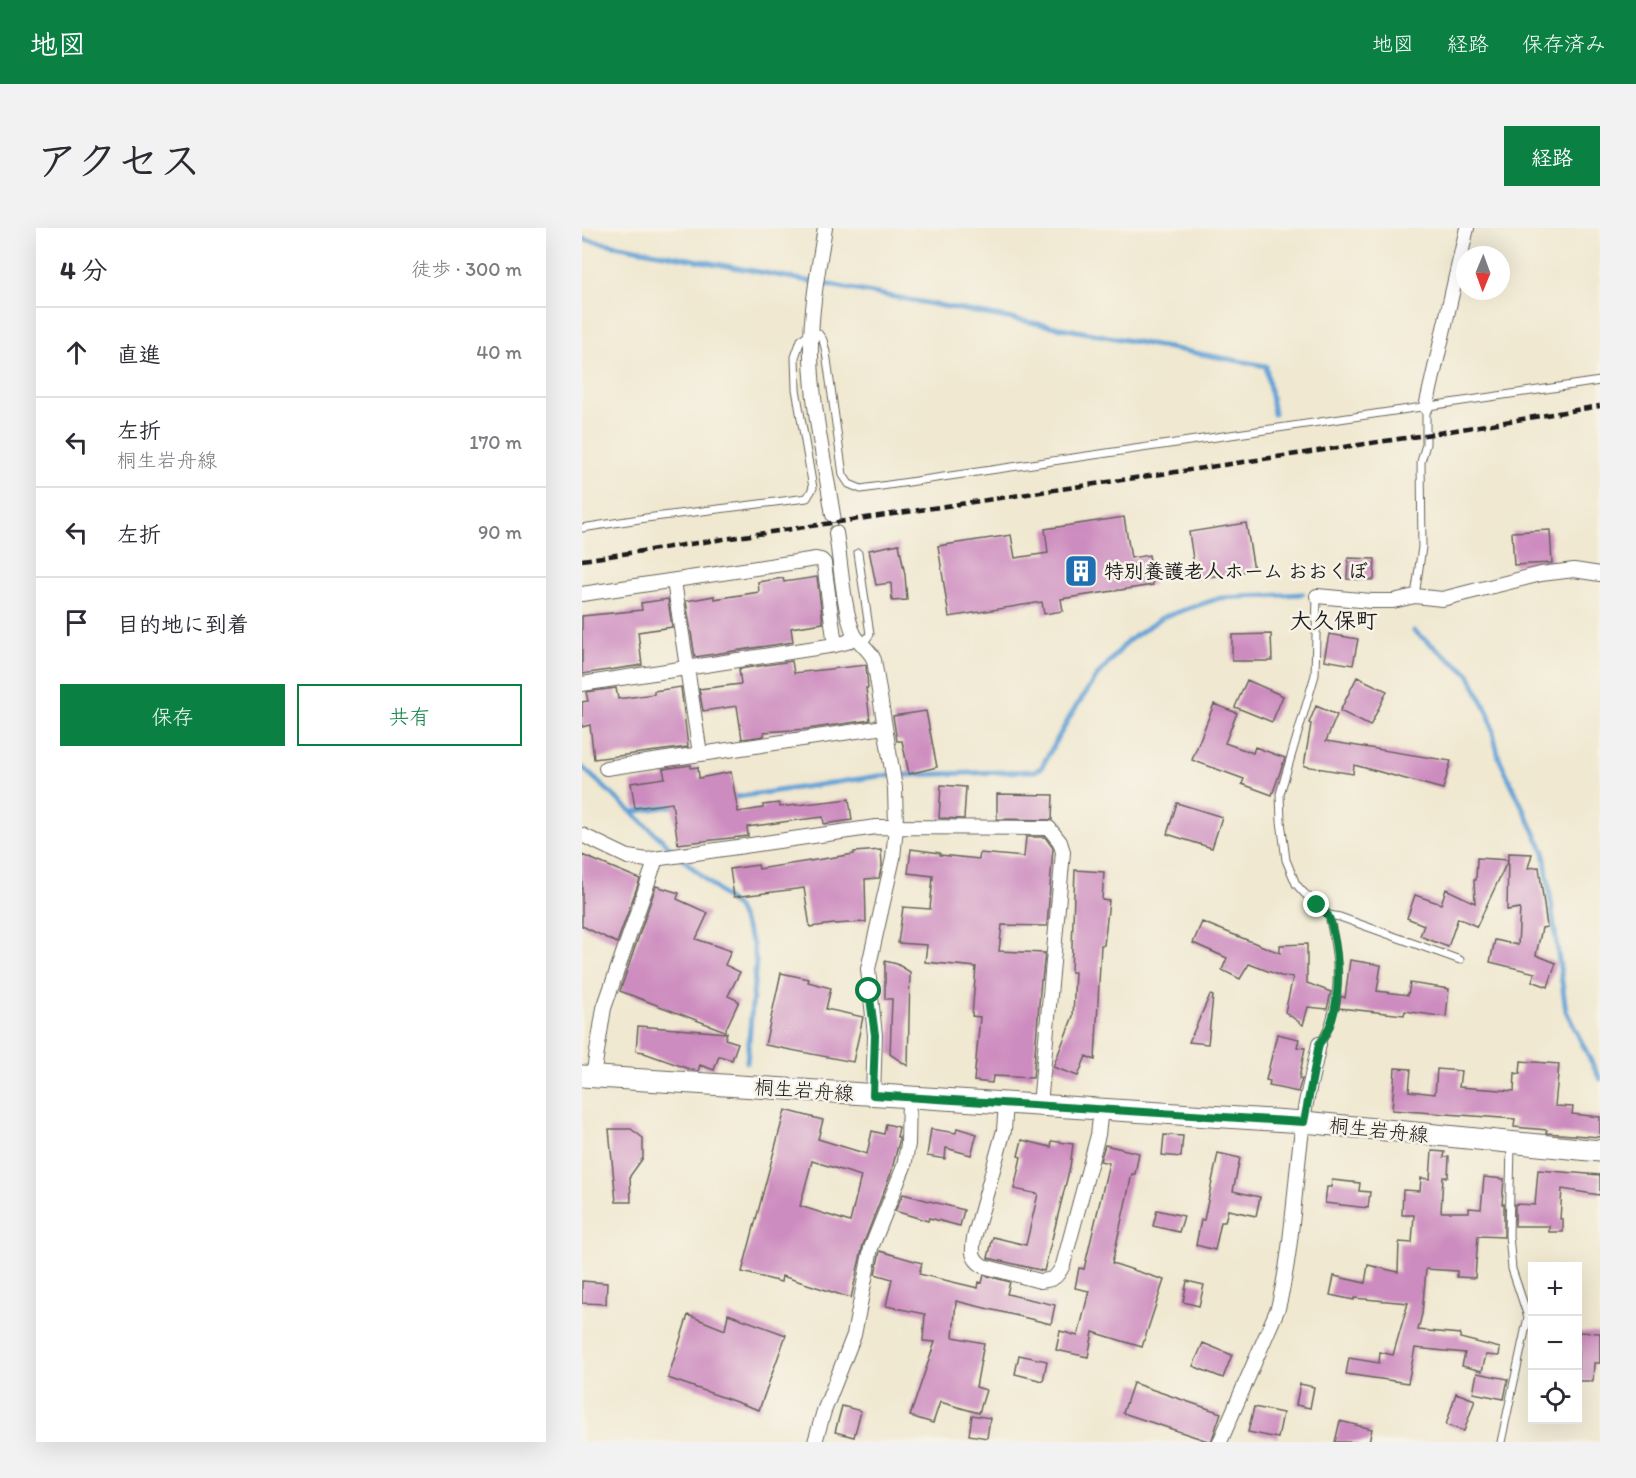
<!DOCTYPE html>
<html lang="ja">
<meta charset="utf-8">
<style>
:root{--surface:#fff;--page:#f2f2f3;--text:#2b2b33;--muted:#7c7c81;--line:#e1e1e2;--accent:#0b8043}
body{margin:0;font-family:Itim,"Klee One",sans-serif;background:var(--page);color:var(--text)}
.controls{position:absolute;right:18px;bottom:18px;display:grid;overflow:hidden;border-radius:0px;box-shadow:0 6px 24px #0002}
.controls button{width:54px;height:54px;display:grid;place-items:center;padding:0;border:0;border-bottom:2px solid var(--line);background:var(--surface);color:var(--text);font:30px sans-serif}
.compass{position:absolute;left:874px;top:18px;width:54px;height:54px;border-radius:50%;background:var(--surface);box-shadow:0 6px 24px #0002;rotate:181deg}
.stop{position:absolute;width:18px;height:18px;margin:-14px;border:4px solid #0b8043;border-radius:50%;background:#fff}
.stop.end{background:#0b8043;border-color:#fff;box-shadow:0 2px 6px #0008}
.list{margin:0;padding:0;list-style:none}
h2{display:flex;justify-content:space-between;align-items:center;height:78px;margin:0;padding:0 24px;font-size:26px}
h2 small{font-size:20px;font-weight:400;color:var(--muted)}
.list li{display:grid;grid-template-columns:39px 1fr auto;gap:18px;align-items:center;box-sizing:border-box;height:90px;padding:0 24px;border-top:2px solid var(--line)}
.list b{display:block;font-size:22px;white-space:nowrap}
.list p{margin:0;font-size:20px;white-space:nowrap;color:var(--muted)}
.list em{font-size:20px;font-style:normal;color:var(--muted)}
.actions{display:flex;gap:12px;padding:18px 24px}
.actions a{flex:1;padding:14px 0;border:2px solid var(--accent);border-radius:0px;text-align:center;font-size:21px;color:var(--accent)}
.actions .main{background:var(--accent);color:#fff}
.icon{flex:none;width:33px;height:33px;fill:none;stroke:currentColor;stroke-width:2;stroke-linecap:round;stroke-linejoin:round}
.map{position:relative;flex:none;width:1018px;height:1214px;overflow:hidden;border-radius:0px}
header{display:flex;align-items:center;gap:36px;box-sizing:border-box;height:84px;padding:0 30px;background:var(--accent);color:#fff}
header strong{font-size:28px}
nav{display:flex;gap:33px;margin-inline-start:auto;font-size:21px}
.intro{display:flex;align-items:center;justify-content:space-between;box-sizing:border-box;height:144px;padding:0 36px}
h1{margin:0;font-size:42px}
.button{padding:15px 27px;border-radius:0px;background:var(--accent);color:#fff;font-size:21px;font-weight:700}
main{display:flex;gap:36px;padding:0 36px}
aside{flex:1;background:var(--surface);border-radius:0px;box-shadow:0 6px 24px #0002}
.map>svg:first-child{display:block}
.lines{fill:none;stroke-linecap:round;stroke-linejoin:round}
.stream{stroke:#63a2d5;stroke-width:5}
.building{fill:#cd8cbf;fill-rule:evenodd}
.service-casing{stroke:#66635b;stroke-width:9}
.minor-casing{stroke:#66635b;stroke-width:16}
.primary-casing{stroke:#66635b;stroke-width:23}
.service{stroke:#fff;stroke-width:7}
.minor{stroke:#fff;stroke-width:14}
.primary{stroke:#fff;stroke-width:21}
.rail{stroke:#1c1c1c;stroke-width:4.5;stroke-dasharray:9 4.5;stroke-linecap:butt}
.route{stroke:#0b8043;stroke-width:8}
.labels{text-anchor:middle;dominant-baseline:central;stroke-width:5;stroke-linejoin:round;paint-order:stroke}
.poi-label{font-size:20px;font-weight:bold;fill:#1c1c1c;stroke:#f7f3e8;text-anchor:start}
.street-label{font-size:20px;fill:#1c1c1c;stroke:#f7f3e8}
.quarter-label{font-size:22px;font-weight:bold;fill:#1c1c1c;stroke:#f7f3e8}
</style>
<header>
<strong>地図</strong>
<nav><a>地図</a><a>経路</a><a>保存済み</a></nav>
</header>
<div class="intro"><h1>アクセス</h1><a class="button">経路</a></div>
<main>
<aside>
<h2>4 分<small>徒歩 · 300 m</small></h2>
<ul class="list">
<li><svg class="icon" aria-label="ahead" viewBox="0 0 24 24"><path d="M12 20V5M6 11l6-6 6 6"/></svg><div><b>直進</b></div><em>40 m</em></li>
<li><svg class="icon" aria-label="left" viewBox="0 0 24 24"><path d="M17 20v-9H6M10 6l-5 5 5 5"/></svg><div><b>左折</b><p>桐生岩舟線</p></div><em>170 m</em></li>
<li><svg class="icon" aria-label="left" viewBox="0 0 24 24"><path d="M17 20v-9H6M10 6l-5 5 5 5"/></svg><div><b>左折</b></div><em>90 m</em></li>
<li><svg class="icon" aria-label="arrive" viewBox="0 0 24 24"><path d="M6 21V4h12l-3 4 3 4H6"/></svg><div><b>目的地に到着</b></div></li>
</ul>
<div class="actions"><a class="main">保存</a><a>共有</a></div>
</aside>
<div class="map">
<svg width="1018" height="1214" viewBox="0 0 1018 1214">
<rect width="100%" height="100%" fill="#f7f3e8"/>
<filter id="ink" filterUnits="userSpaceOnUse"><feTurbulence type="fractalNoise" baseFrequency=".0167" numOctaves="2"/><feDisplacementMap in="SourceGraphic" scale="12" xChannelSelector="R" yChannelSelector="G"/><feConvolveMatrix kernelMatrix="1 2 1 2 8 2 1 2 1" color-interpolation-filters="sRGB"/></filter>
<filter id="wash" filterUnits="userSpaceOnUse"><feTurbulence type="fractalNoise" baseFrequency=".008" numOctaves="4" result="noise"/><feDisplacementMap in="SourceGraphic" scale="24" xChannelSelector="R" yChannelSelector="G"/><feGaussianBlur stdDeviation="1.35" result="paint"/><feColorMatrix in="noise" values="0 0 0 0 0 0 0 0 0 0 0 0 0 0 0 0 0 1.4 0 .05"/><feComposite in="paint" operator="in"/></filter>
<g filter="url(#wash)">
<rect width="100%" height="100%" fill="#f0e8d0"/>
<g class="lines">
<!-- stream -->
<path class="stream" d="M0 11 684 138 692 186
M832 403 887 446 907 487 917 530 962 624 984 783 1018 851
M0 539 155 680 171 716 174 734 165 834
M147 570 297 548 453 543 459 540 490 485 515 448 546 413 581 389 638 370 721 366
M50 584 96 577"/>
</g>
<g id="blocks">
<!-- building -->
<path class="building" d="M542 289 549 330 567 327 571 357 479 371 481 383 462 386 460 374 367 389 356 318 429 307 433 330 466 325 463 301Z
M664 295 672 342 614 351 607 304Z
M968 302 970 335 932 337 930 304Z
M317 316 323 347 325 372 310 373 309 355 294 357 287 322Z
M766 330 793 331 792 352 765 351Z
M235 349 241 395 209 400 211 414 113 429 104 373 132 368V371L177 364 176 354 201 350 202 354Z
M86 371 90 399 56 404 60 437 0 446V388L60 382 59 375Z
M689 406 690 433H650V407Z
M747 406 776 411 771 437 742 432Z
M210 433 212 445 284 437 286 460H284L288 492 225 501 182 504V508L160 511 155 478 121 483 117 461 159 456 157 441Z
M775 449 805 463 788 498 758 483Z
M665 452 701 468 690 494 653 479Z
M99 459 106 519 12 531 8 497 0 499V474L6 473 4 464 34 460 36 471 72 466V463Z
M632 476 655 485 643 515 671 525 673 519 703 530 690 567 660 556 662 551 610 532Z
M734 478 755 487 744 513 869 533 861 561 772 537 771 546 722 538 729 496 727 495Z
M344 483 355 539 327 546 320 513H315L311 488Z
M109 537V540L116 539 117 550 149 544 156 584 181 580V577L197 575 198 579 267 571 270 592 242 596 241 589 208 593 165 599 166 608 96 616 90 575 53 580 49 555 83 550 81 541Z
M359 557 384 559 382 591 357 590Z
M415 566 471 567 470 592 415 591Z
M595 575 640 589 630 620 585 606Z
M444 609H463L471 620 465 698 420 697 417 723 463 725 460 752H459L451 850 411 848 410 855 392 853 398 789 390 788 394 739 343 734 345 717 316 715 321 679 348 681 351 648 326 645 329 621 358 625V627L397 631 398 625 442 629Z
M299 622 300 637 297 650 283 651 284 694 252 696 228 699 222 660 152 669 148 641 176 637 177 641 272 626V624Z
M926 625 950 626 946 640 957 639 965 699 960 700 954 727 974 735 966 759 950 753 953 745 908 734 913 712 936 717 938 680 925 682Z
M0 627 58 651 35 715 0 698Z
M895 630 926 632 894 700V698L876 690 866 719 838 708 842 697 825 690 833 667 859 676 864 661 893 675 892 652H894Z
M493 642 522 644 520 672 527 673 522 717H519L513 832 504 828 496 848 471 839 491 788 493 744H489Z
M74 658 97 665 95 671 126 685 114 711 149 723 143 737 158 744 146 768 157 773 143 803 38 763Z
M620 694 698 725V717L725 716V755L749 764 745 781 726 779 721 797 703 784 711 749 699 748 667 736 658 751 640 742 645 730 611 715Z
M768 732 799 737 795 763 826 767 828 755 867 761 864 789 823 783 822 787 757 780 759 768 763 770Z
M303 733 315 736 328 744 326 838 308 826 310 771H303Z
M199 745 227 751 226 754 249 760 244 781 281 789 271 834 183 817Z
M628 767 631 768 626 816 607 814Z
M56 798 145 805 143 811 156 815 150 832 137 828 132 842 118 837 116 843 110 842 62 825V824L54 823Z
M695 806 717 811 715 819 723 820 717 851H720L716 864 687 858 688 853 684 852Z
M939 833 977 836 973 878 991 879 990 886 1018 889V909L964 905 965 902 932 899 933 891 810 882 813 840 829 841 827 863 853 866 855 841 879 843 877 859 932 863 933 845 938 846Z
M203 882 241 892 236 911 285 926 290 903 302 906 304 896 317 899 315 909H317V914L309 945 281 1017 269 1070 200 1048 199 1054 160 1044ZM230 933 279 948 268 994 218 978Z
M375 900 395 906 389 927 364 920 363 931 345 928 349 901 374 905Z
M27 901H49L61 910V930L48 948 49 974H34Z
M582 907 601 908 599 929 580 927Z
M440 912 469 919 470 913 491 916 488 939 462 1043 406 1030 411 1009 444 1017 456 966 432 961 439 929 436 928Z
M523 917 557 925 553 946H550L530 1035 582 1052 560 1119 511 1104 506 1129 474 1122 478 1103 496 1108 507 1063 493 1060 497 1040 502 1041 527 935 518 933Z
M850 923 863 924 862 929H867L866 949H861L859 984H887V980L899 981 902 949 922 951 920 976H922V1009L896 1008 893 1050 875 1049V1043L844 1041 840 1086 836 1102 878 1106V1110L918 1120 917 1128 904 1127 900 1143 880 1138 883 1125 833 1120 826 1155 764 1146 767 1130 797 1135 798 1124 811 1127 826 1075 772 1070V1072L748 1067 752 1048 783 1055 786 1037 816 1044 817 1014 830 1015 832 987H820L821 962 838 963 839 950 848 951Z
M636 925 658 930 651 963 678 969 674 988 646 982 643 994H639L633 1022 614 1017 619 992H622Z
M956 942 1018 947V967L980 961 978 991H981V1004H967V998H933V976L953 977Z
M750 952 778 955 777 963 788 964 786 980 743 975 745 959H749Z
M321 966 382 982 378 998 347 990 346 993 313 983Z
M575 982 602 988 597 1004 571 998Z
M298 1023 340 1035 337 1046 396 1060 397 1054 400 1055 402 1047 428 1054 425 1066 473 1077 469 1096 374 1073 371 1109 402 1115 394 1159 404 1162 397 1185 358 1174 351 1195 328 1188 353 1114 341 1113 343 1086 304 1078 310 1051 293 1046Z
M0 1053 25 1055 24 1076 0 1075Z
M605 1053 622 1057 617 1078 601 1074Z
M146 1086 204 1107 177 1182 86 1150 106 1087 143 1102Z
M996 1104 1018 1105V1135H1012L1011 1153H996Z
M621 1115 650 1127 641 1150 611 1138Z
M437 1127 465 1133 461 1153 433 1146Z
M895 1145 926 1151 922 1171 891 1165Z
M551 1155 639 1185 629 1214 541 1185Z
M718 1156 732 1159 728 1180 714 1177Z
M874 1165 893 1172 882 1203 864 1197Z
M260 1178 279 1183 272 1209 253 1204Z
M672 1179 701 1185 696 1210 666 1204Z
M390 1187 408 1190 405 1210 387 1207Z
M758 1193 790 1201 787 1214H753Z"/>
</g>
</g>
<g filter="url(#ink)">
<use href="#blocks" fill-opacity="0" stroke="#66635b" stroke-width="1.5"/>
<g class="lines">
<!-- service casing -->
<g class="service-casing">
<path id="service" d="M0 300 64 290 225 270 231 260 214 161 213 129 219 112 229 103 236 105 241 112 244 124 261 247 267 256 279 261 1018 153
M276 325 288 406 281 416
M735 368 733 447 698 566 699 593 704 632 714 656 722 665 747 687 758 689 878 732
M833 368 840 319 839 234 844 216V179
M737 816C744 808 746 800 749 790 760 753 755 724 747 687
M919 1214 946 1089 930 1041 927 1007 929 917"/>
</g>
<!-- minor casing -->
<g class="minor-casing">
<path id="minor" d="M243 0C236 42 228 84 229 128 230 179 243 236 251 287
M844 179 885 0
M254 305C258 330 262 386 272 406 278 417 287 420 292 432L313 560 314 599 311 630 286 741 293 807 291 867
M92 353 118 526
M0 366 234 331 239 332 242 335 253 417
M735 368 789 373H811L833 368 860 371 959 346 992 342 1018 346
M0 456 253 417 265 414 273 408
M24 540 302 499
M0 607 46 629 65 632 294 599 467 600 478 614 481 624 458 877
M11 849 22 780 74 631
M424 875 422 902 392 1010C390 1023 389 1030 401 1038L458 1053C472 1052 475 1049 481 1037L516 907 519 881
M233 1214 242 1183 272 1107 289 1020 322 938 326 916 327 869
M638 1214 696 1080C713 1012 712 943 724 875 728 855 733 836 737 816"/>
</g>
<!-- primary casing -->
<g class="primary-casing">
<path id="primary" d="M0 848 722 894 1018 923"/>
</g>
<!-- service -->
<use href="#service" class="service"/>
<!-- minor -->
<use href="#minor" class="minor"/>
<!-- primary -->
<use href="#primary" class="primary"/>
<!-- rail -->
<path class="rail" d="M0 332 850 206 1018 178"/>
</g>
</g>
<g class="lines" filter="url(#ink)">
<!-- route -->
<path class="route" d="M287 763 293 807 291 867 722 894 737 816C760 790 758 735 751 704 749 698 749 690 745 686 743 683 738 680 735 677"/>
</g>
<!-- icons -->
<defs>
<g id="building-square" transform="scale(1.725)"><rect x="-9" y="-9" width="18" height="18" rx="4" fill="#1f6fb2" stroke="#f7f3e8"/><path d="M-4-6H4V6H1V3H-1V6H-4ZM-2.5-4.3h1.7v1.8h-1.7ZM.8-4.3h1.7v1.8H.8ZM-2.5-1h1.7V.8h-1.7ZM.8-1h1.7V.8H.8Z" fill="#fff"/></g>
</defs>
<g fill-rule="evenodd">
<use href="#building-square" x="499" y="343"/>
</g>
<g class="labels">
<!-- poi labels -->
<g class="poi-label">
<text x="522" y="343">特別養護老人ホーム おおくぼ</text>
</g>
<!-- street labels -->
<g class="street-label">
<text transform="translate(222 862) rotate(4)">桐生岩舟線</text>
<text transform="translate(797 902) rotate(6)">桐生岩舟線</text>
</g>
<!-- quarter labels -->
<g class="quarter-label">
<text x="752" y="392">大久保町</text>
</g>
</g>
</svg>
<div class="controls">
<button>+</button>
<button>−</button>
<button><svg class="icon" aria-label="locate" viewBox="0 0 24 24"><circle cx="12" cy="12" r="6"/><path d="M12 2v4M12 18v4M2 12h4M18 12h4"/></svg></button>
</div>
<svg class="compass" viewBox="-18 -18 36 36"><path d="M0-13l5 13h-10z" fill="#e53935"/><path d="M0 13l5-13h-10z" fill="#7c7c81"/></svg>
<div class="stop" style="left:287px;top:763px"></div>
<div class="stop end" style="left:735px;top:677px"></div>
</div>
</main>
